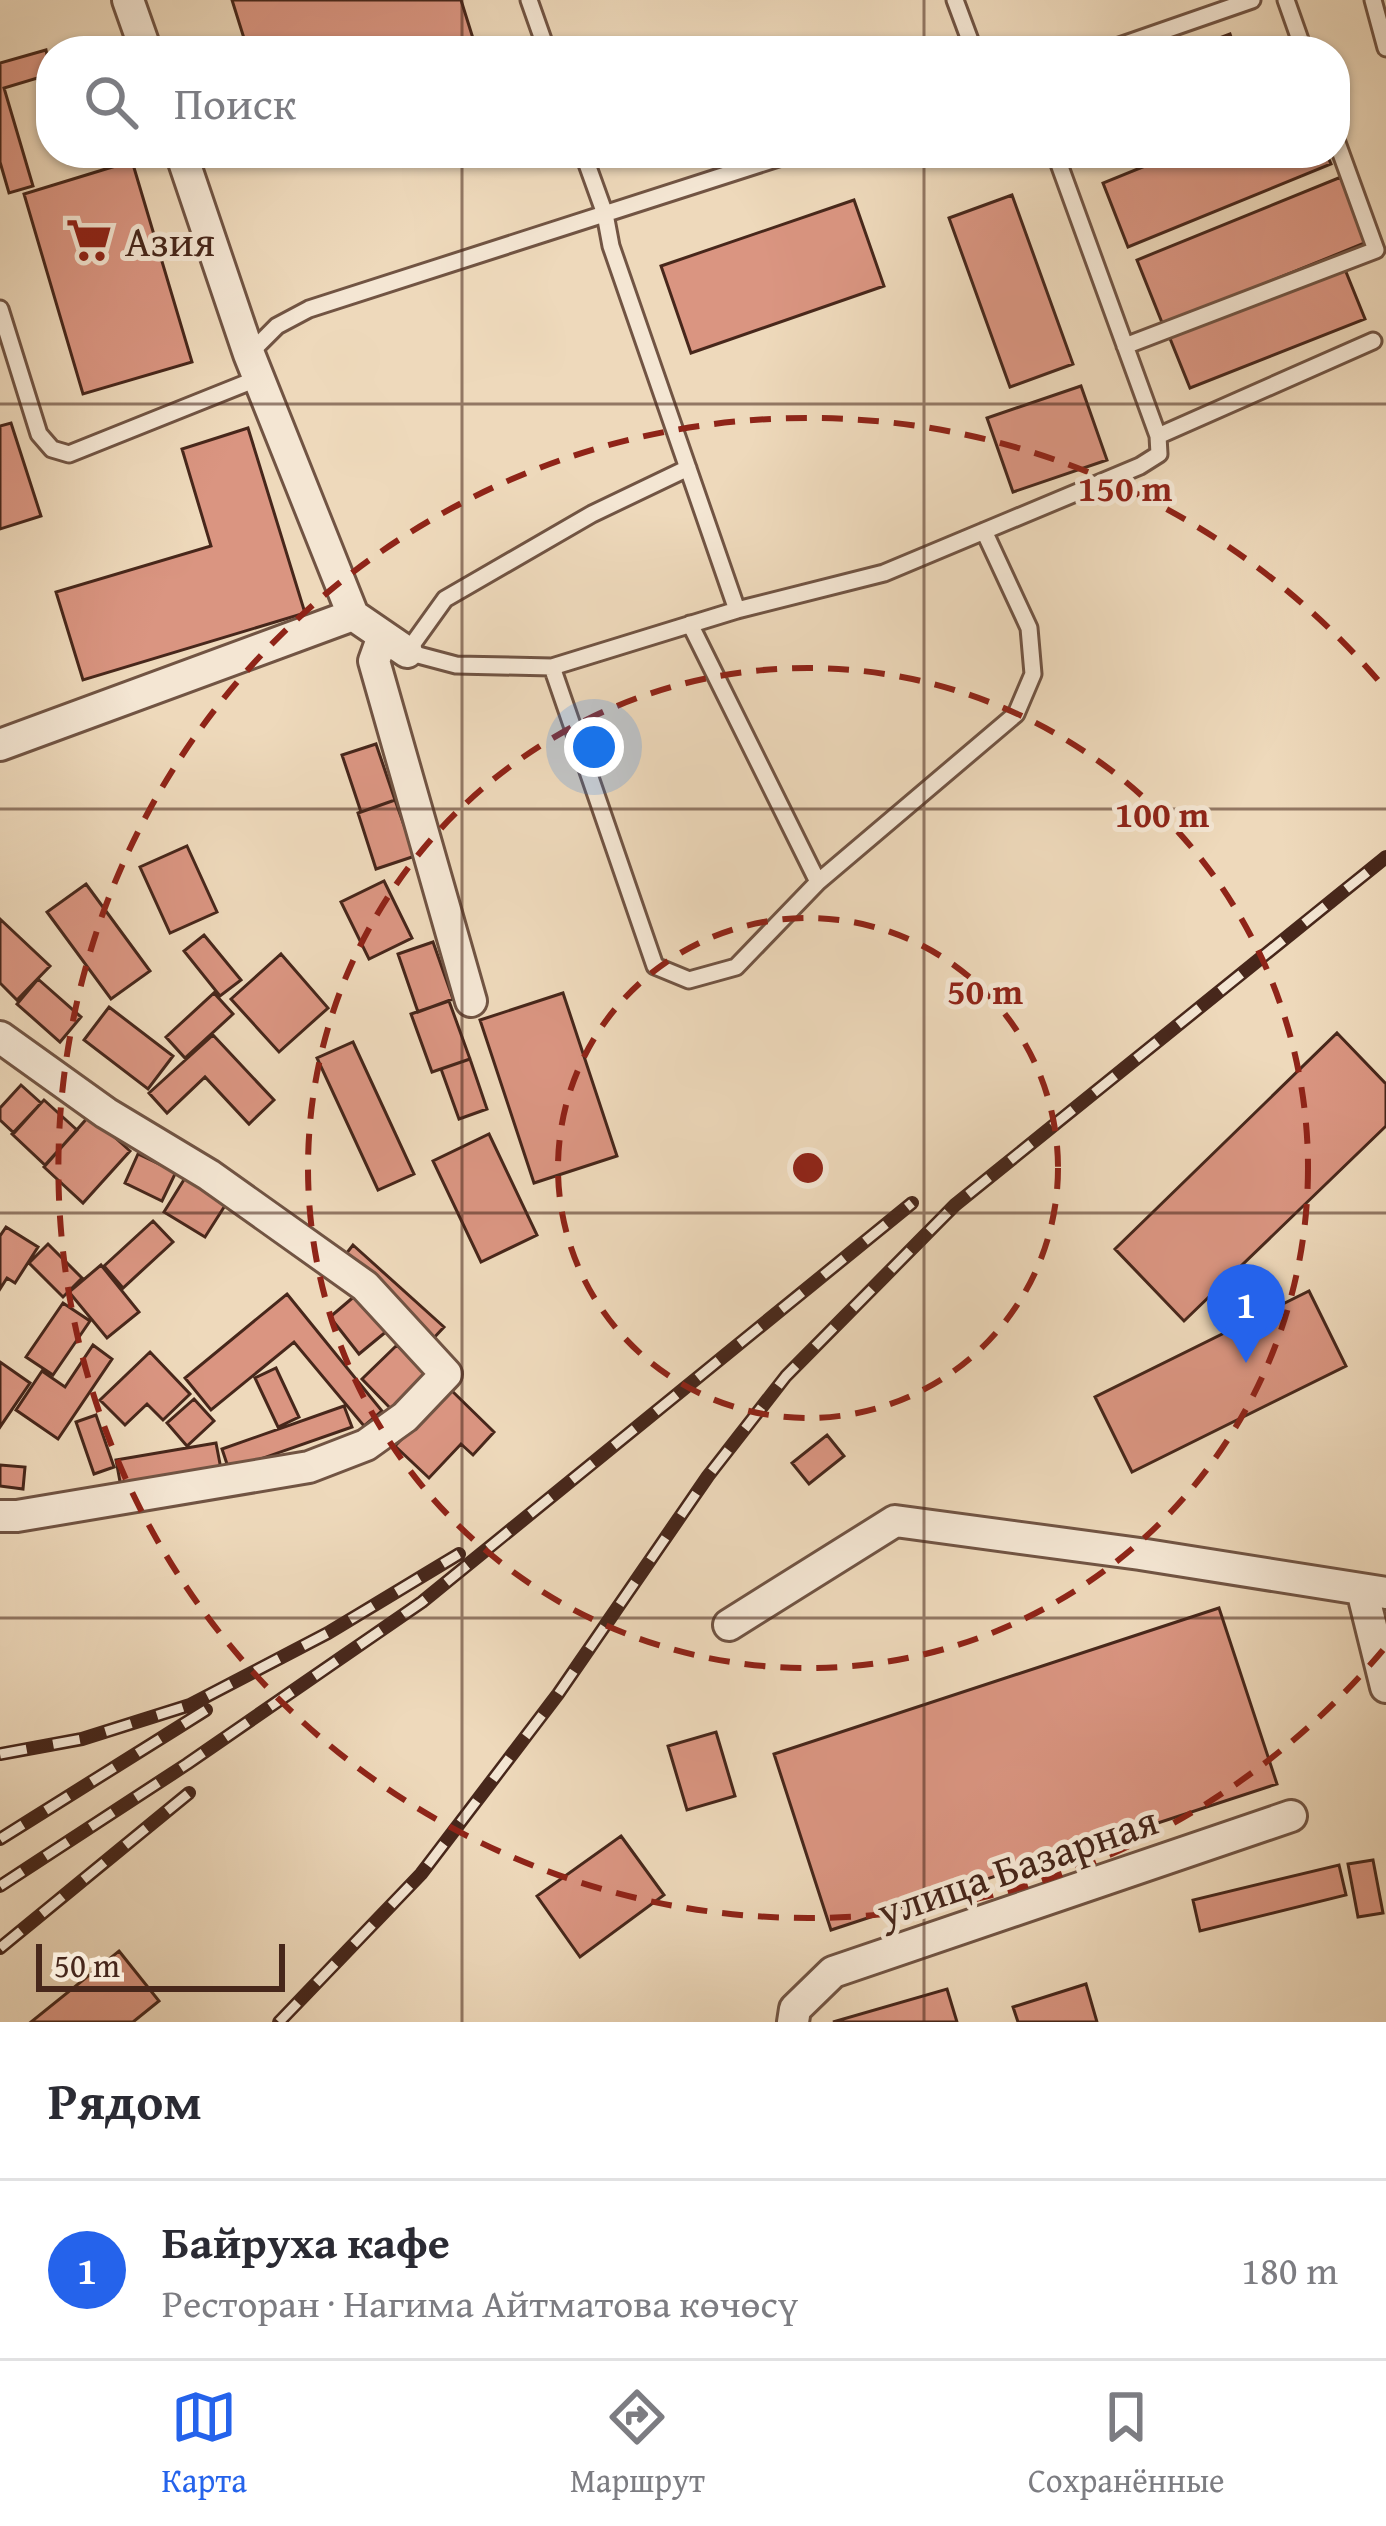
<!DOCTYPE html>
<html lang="ru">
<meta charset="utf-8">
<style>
:root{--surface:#fff;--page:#f7f7f7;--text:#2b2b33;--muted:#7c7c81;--line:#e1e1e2;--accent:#2563eb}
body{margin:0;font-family:"Gentium Book Plus",serif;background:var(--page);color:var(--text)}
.scale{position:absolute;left:36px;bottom:30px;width:249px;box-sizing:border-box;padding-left:12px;border:6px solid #47271b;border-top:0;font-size:33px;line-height:42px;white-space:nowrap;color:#47271b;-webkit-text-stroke:9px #f4e6d3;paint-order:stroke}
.you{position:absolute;left:594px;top:747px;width:42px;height:42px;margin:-30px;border:9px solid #fff;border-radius:50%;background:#1a73e8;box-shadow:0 0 0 18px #1a73e833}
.badge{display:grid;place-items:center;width:78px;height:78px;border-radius:50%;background:var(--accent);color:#fff;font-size:39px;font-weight:700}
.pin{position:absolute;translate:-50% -99px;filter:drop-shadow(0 3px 6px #0008)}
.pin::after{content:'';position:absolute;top:63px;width:42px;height:36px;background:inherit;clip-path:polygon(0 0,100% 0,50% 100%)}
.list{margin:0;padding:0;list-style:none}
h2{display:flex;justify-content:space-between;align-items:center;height:156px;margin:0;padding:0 48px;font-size:51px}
h2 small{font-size:39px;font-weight:400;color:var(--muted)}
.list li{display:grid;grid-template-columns:78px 1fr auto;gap:36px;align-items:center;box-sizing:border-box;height:180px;padding:0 48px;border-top:3px solid var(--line)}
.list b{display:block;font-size:45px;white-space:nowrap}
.list p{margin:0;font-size:39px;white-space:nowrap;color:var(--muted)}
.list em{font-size:39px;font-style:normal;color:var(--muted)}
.icon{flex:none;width:66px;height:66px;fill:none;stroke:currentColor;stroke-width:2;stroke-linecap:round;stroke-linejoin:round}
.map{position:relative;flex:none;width:1386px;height:2022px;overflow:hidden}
.search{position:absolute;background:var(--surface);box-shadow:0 3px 9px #0004;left:36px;right:36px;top:36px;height:132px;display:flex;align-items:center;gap:30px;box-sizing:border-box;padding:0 42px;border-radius:48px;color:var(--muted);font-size:45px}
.sheet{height:336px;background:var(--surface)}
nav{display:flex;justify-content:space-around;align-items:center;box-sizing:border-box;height:168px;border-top:3px solid var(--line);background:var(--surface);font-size:33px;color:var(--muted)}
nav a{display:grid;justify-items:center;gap:6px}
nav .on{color:var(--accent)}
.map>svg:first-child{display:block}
.building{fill:#da9581;stroke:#47271b;stroke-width:3}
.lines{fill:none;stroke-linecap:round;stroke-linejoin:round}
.lane-casing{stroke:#715443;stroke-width:21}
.street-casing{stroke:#715443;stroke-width:36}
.lane{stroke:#f4e6d3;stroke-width:15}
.street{stroke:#f4e6d3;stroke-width:30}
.rail-casing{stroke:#47271b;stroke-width:14}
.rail{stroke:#f4e6d3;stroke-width:9;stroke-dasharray:27;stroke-linecap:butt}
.grid{fill:none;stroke:#47271b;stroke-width:3;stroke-opacity:0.55}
.ring{fill:none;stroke:#8f2418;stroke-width:6;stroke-dasharray:21 15}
.labels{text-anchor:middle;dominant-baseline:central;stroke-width:10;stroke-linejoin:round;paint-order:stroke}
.poi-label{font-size:42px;fill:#47271b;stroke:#f4e6d3;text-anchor:start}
.street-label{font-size:42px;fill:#47271b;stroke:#f4e6d3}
.centre{fill:#8f2418;stroke:#f4e6d3;stroke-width:6}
.ring-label{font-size:36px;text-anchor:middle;font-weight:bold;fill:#8f2418;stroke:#f4e6d3;stroke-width:10;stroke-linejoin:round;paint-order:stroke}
</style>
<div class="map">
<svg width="1386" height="2022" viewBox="0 0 1386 2022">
<rect width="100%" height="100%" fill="#eed9bb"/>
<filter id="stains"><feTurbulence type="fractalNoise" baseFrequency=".00167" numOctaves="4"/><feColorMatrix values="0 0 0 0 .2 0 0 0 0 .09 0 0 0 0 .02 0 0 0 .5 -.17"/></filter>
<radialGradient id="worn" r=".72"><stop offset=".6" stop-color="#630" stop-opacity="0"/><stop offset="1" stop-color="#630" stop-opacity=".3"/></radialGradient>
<!-- building -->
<path class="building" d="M232 0H461L476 48 464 51H248Z
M1230 34 1236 51H1185Z
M123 39 127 51H83Z
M46 50 51 74 4 88 33 186 9 193 0 162V63Z
M1177 153H1326L1331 164 1128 247 1103 183Z
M132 161 192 362 83 394 24 194Z
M1341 177 1367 242 1163 325 1137 260Z
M1012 195 1073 364 1010 387 949 218Z
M854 200 884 286 691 353 661 266Z
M1344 267 1365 319 1190 388 1169 336Z
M1081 386 1107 460 1013 492 987 418Z
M11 423 41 516 0 529V426Z
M248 428 305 613 83 680 56 592 211 546 182 449Z
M376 744 395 800 361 812 342 755Z
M395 800 415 856 376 869 358 813Z
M187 846 217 912 170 933 140 867Z
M384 881 412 938 369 959 341 902Z
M86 884 150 971 111 999 47 912Z
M0 919 50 966 17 1000 0 983Z
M204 935 241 980 220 996 184 951Z
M433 942 453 999 418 1012 398 954Z
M281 954 328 1008 279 1052 231 999Z
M38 979 81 1017 60 1042 17 1004Z
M214 993 233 1014 185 1058 166 1037Z
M563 993 617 1156 534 1183 480 1020Z
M449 1001 470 1059 432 1072 411 1014Z
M109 1007 173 1056 148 1089 84 1040Z
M1337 1033 1386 1084V1126L1184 1321 1115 1249Z
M213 1035 274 1100 249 1124 205 1077 167 1113 149 1093Z
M353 1042 414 1174 378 1190 317 1058Z
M470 1059 487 1109 459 1119 441 1069Z
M21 1085 41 1103 14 1133 0 1120V1108Z
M44 1100 77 1130 45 1165 12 1134Z
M90 1115 130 1151 83 1203 44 1167Z
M489 1134 537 1235 481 1262 433 1161Z
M138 1154 176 1172 162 1201 125 1183Z
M185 1178 226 1204 205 1237 164 1212Z
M153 1221 173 1242 123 1288 104 1266Z
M6 1227 38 1247 15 1283 7 1278 0 1289V1236Z
M48 1244 82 1278 63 1297 29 1263Z
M353 1245 444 1327 431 1341 342 1259Z
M101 1265 139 1312 107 1338 69 1292Z
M363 1289 393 1326 359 1354 330 1317Z
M1309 1291 1346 1366 1132 1472 1095 1397Z
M287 1294 382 1411 364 1426 294 1342 211 1410 185 1378Z
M63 1303 90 1321 53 1375 26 1357Z
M93 1345 112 1359 58 1439 16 1410 42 1371 65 1387Z
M397 1345 426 1375 391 1409 362 1379Z
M150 1352 190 1394 163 1420 147 1404 125 1425 100 1400Z
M0 1362 30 1383 0 1427Z
M276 1368 299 1417 278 1427 255 1378Z
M450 1389 494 1432 473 1455 461 1444 429 1478 395 1446Z
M194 1399 214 1421 187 1446 167 1423Z
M344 1406 352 1427 229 1470 222 1449Z
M96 1415 114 1467 94 1474 76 1422Z
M827 1435 844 1456 809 1484 792 1463Z
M216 1443 221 1469 121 1487 116 1460Z
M0 1465 25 1467 23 1489 0 1486Z
M1219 1608 1277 1784 831 1930 774 1754Z
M716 1732 735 1796 687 1810 668 1746Z
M621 1836 664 1895 580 1957 537 1896Z
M1373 1860 1383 1913 1358 1917 1348 1864Z
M1339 1865 1346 1895 1200 1931 1193 1900Z
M119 1951 159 2001 133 2022H31Z
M1086 1984 1097 2022H1018L1013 2007Z
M947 1989 957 2022H833Z"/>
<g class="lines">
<!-- lane casing -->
<g class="lane-casing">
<path id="lane" d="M529 0 547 51
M955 0 974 51
M1286 0 1304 51
M1373 0 1386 48
M1105 51 1252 0
M583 153 605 214 611 246 737 610
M0 309 39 434 52 449 69 454 259 378
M1125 346 1376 250 1335 137
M249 354 277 326 309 309 794 153
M1158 436 1373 341
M688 468 592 514 445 599 407 652 456 665 552 667 737 610 884 573 1140 466 1159 454 1158 436 1055 153
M690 624 818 882
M552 667 655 966 689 980 736 967 818 882 1016 714 1033 674 1029 628 984 531"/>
</g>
<!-- street casing -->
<g class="street-casing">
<path id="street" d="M128 0 146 51
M181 153 249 354 353 615 407 652
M383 636 374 661 471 1001
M0 745 353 615
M0 1037 106 1113 209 1175 365 1286 446 1374 405 1417 366 1445 309 1467 17 1516H0
M1362 1590 1386 1687
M729 1625 895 1521 1140 1554 1386 1593
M793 2022 795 2009 833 1972 1291 1816"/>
</g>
<!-- lane -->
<use href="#lane" class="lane"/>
<!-- street -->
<use href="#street" class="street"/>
<!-- rail casing -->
<g class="rail-casing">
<path id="rail" d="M0 1754 82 1739 190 1705 328 1633 459 1554
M0 1839 206 1710
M0 1886 187 1764 422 1602 912 1203
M0 1948 189 1793
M279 2022 421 1874 558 1694 708 1476 786 1376 955 1205 1386 857"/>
</g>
<!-- rail -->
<use href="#rail" class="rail"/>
</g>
<!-- grid -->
<path class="grid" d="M462 0V51M924 0V51M462 153V2022M924 153V2022M0 404H1386M0 809H1386M0 1213H1386M0 1618H1386"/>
<!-- distance rings -->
<g class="ring">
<circle cx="808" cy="1168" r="250"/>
<circle cx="808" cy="1168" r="500"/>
<path d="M1383 1650A750 750 0 1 1 1383 686"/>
</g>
<!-- icons -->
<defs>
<g id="supermarket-bare" transform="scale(3.6)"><path d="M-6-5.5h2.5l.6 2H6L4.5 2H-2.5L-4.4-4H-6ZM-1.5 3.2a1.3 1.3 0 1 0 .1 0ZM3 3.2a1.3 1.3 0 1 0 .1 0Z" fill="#8f2418" stroke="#f4e6d3" stroke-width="2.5" paint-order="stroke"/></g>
</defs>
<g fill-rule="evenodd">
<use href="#supermarket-bare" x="89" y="240"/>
</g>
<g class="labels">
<!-- poi labels -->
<g class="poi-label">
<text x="125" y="240">Азия</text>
</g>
<!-- street labels -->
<g class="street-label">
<text transform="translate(1017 1865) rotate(-19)">улица Базарная</text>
</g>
</g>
<circle cx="808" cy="1168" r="18" class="centre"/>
<g class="ring-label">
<text x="1125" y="501">150 m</text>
<text x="1162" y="827">100 m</text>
<text x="985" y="1004">50 m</text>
</g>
<rect width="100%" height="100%" filter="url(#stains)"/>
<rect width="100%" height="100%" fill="url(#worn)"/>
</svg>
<div class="scale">50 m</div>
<div class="you"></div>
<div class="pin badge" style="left:1246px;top:1363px">1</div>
<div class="search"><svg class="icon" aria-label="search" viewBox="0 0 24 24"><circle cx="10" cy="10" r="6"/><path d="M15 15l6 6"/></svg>Поиск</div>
</div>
<section class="sheet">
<h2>Рядом<small></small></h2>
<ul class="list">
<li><span class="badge">1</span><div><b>Байруха кафе</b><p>Ресторан · Нагима Айтматова көчөсү</p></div><em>180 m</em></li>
</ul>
</section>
<nav>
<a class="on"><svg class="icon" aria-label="map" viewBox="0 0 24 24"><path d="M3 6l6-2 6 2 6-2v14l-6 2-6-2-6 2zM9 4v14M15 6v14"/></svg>Карта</a>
<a><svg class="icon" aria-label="directions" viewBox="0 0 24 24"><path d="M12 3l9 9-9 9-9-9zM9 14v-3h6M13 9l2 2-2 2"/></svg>Маршрут</a>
<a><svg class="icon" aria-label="saved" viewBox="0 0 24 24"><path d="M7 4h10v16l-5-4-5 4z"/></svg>Сохранённые</a>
</nav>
